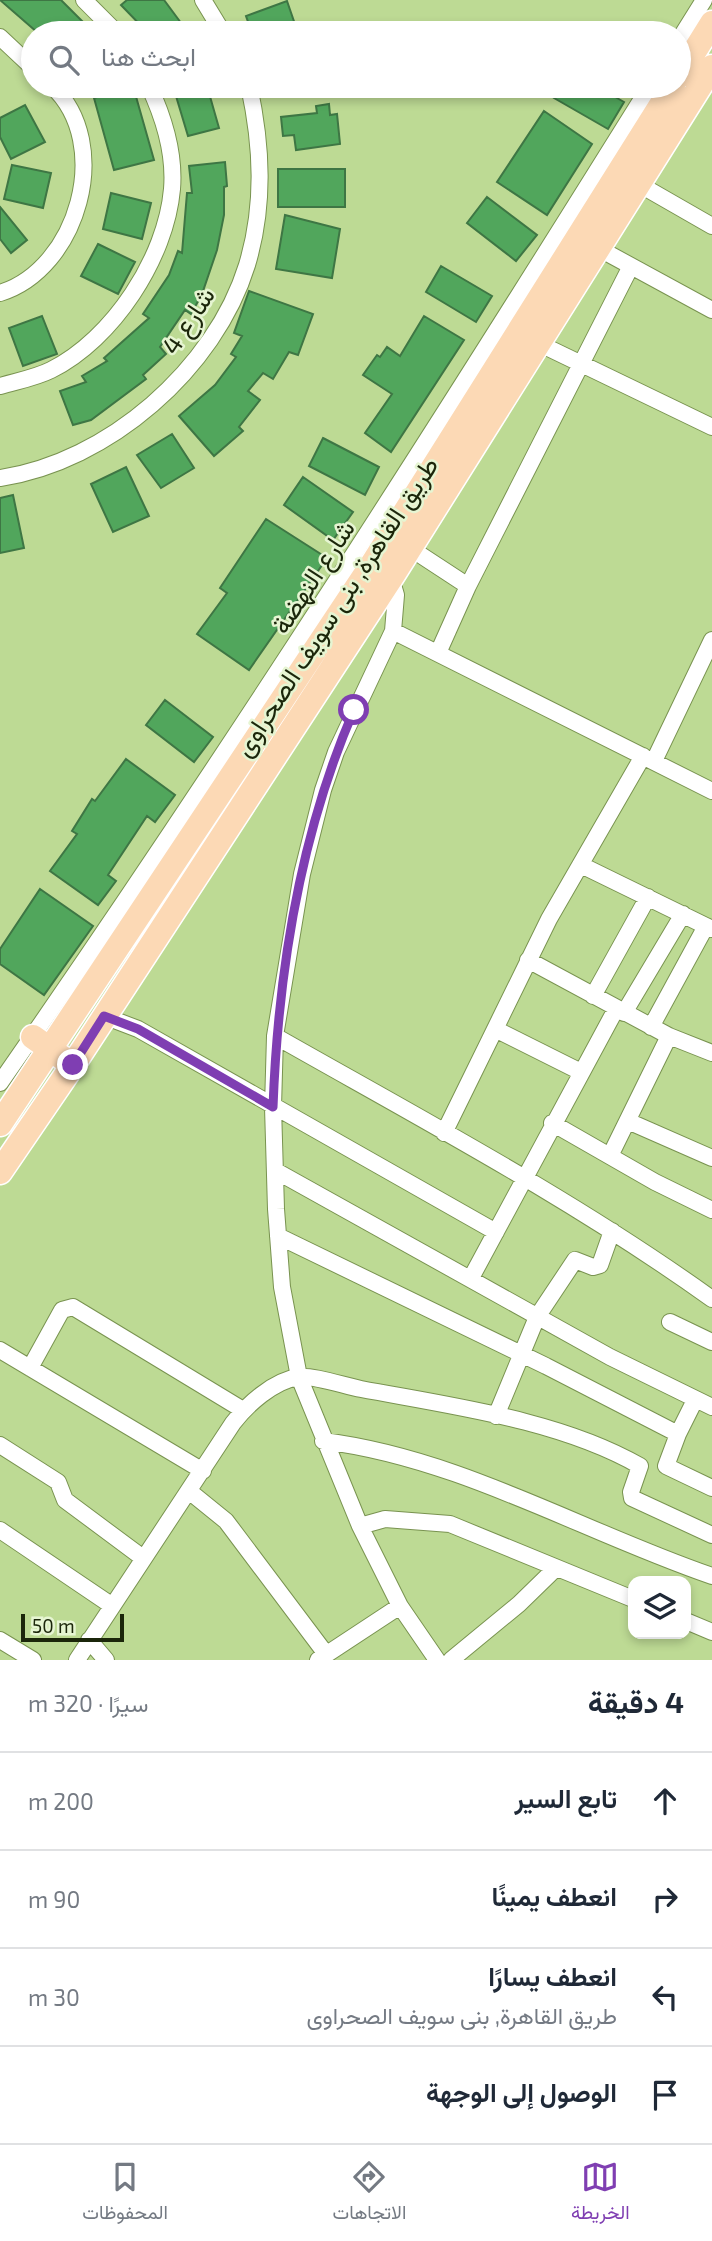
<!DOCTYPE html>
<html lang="ar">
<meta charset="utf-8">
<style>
:root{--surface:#fff;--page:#f2f2f3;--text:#1f2937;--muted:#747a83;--line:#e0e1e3;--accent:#7f3eb2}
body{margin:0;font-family:"Exo 2",Vazirmatn,sans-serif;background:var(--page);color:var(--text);direction:rtl}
.controls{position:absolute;right:21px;bottom:21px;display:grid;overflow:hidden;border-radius:14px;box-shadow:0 4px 10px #0003}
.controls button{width:63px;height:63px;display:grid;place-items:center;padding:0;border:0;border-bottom:2px solid var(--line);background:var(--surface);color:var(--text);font:35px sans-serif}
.scale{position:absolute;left:21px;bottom:18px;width:103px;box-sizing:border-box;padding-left:7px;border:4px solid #1b260a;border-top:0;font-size:19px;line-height:24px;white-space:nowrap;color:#1b260a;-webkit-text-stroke:5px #e6f5d2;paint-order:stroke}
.stop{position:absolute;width:21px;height:21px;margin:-16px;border:5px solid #7f3eb2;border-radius:50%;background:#fff}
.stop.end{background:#7f3eb2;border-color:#fff;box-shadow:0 2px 7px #0008}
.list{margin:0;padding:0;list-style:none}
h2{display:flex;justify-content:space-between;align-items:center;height:91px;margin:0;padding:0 28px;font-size:30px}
h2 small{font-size:23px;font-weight:400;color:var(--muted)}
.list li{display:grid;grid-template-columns:46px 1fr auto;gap:21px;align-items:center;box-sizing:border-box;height:98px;padding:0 28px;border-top:2px solid var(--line)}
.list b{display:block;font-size:26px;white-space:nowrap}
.list p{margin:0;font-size:23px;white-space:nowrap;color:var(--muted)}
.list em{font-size:23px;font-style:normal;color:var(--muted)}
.icon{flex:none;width:38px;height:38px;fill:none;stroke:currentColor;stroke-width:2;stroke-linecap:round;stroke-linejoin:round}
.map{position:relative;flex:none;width:712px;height:1660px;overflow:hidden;direction:ltr}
.search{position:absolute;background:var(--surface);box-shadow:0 4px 10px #0003;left:21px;right:21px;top:21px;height:77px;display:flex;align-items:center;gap:18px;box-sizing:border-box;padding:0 24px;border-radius:38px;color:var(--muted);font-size:26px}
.sheet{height:483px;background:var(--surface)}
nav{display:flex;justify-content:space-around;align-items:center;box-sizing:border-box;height:98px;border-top:2px solid var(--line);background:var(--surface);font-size:19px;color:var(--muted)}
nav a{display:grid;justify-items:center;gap:4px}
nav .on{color:var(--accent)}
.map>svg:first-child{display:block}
.building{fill:#51a65c;stroke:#3e7644;stroke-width:2}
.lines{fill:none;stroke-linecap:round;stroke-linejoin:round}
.street-casing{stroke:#799350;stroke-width:18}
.primary-casing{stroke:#fff;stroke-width:27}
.street{stroke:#fff;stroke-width:16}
.primary{stroke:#fcd9b5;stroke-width:24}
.route{stroke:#7f3eb2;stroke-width:9}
.labels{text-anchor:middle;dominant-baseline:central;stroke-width:5;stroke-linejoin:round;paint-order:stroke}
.street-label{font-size:26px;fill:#1b260a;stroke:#e6f5d2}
</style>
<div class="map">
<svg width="712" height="1660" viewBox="0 0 712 1660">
<rect width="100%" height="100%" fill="#bdda94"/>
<!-- building -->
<path class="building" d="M0 0H61L94 33H38Z
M127 0H164L184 27 176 33H148L121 5Z
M287 1 298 33H252L246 16Z
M133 86 154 160 114 170 94 98Z
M173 86H207L219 128 188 136Z
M562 86H596L624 102 608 129 554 98Z
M329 104 330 115 337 114 340 144 296 150 294 135 283 136 281 117 317 113 316 106Z
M25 105 45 142 11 159 0 137V118Z
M544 111 592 144 547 215 497 182Z
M225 162 227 186 224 187V215L217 250 202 294 191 314 185 310 160 347 166 354 143 375 146 379 91 420 73 425 60 391 86 382 82 376 107 361 104 358 149 318 143 314 169 275 178 251 182 253 187 193H192L189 166Z
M12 165 51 173 43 208 4 199Z
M278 169H345V207H278Z
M111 193 151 203 142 239 103 229Z
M487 197 537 235 516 261 467 223Z
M0 207 27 240 11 253 0 239Z
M285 215 340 229 332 278 276 269Z
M98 244 135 262 118 294 81 276Z
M441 266 492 296 476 322 426 292Z
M249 291 313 314 298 355 289 352 273 379 263 373 248 391 260 400 239 427 243 431 214 456 179 416 215 385 236 357 231 354 242 336 234 333Z
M42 316 57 354 23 366 9 328Z
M424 316 464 340 391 452 365 433 392 394 363 375 377 355 380 357 387 347 400 356Z
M172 434 194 468 161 488 137 455Z
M323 438 379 467 365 495 309 466Z
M126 467 149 516 113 532 91 484Z
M303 477 353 512 333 540 284 505Z
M13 495 24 548 0 553V498Z
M266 519 327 558 249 670 197 634 227 593 220 588Z
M165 700 213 737 194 762 146 725Z
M126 759 175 795 155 822 147 816 108 875 116 881 98 905 50 871 77 834 72 831 92 799 95 801Z
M40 889 93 926 44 995 0 964V949Z"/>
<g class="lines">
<!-- street casing -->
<g class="street-casing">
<path id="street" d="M84 0 117 33
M203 0 223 33
M0 37 33 68
M679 40 704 0
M637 183 712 226
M598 248 712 310
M0 293C78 269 114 144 52 86
M538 343 712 427
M0 386C17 381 35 378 51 370 113 339 166 258 172 189 175 153 164 118 149 86
M0 478C108 462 215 369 247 265 265 205 262 146 249 86
M410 548 468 586 438 653
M391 578 396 595 393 631 336 752 323 790 302 874 275 1036 273 1107 276 1209 282 1287 299 1377 360 1526 400 1606 437 1660
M468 586 631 266
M393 631 712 791
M654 761 712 640
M581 865 712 929
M528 960 669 1036 712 1053
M593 996 648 897
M624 1013 683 914
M104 1016 138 1029 496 1232
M651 1027 706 926
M495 1029 581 1072
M275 1036C423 1120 574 1200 712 1299
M0 1083C227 757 440 423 650 86
M630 1122 712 1158
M552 1123 655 1182 712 1210
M444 1133 549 919 643 756
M610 1156 669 1036
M276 1171 610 1357 712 1407
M278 1236 546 1366 678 1434 695 1400
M471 1278 616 1009
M670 1322 712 1342
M0 1350 203 1471
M30 1368 62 1310 73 1307 243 1410
M496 1416 537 1317 575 1260 593 1267 600 1265 612 1231
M678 1434 666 1466 712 1488
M323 1441C460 1458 583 1532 712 1576
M0 1445 58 1482 65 1500 143 1558
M189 1491 226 1521 326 1654
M360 1526 385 1519 450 1524 633 1599
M0 1530 111 1605
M686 1621 712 1632
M0 1640 33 1660
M89 1640 106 1660
M77 1660 233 1423C247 1405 273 1381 298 1377 313 1375 345 1386 361 1389 451 1406 560 1420 640 1466L631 1492 632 1498 712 1535
M318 1660 400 1606
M451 1660 519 1604 556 1568"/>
</g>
<!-- primary casing -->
<g class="primary-casing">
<path id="primary" d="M679 76 712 23
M33 1037 64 1059
M0 1124 373 563 673 86
M0 1172 73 1065 391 578 712 67"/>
</g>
<!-- street -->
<use href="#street" class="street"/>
<!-- primary -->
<use href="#primary" class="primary"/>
</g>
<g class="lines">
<!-- route -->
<path class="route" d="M73 1065 104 1016 138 1029 273 1107C278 973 300 834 354 710"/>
</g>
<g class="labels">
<!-- street labels -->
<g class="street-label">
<text transform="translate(187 320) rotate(-57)">شارع 4</text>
<text transform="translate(312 576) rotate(-57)">شارع النهضة</text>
<text transform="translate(335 606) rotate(-57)">طريق القاهرة, بنى سويف الصحراوى</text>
</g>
</g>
</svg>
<div class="controls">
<button><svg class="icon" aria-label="layers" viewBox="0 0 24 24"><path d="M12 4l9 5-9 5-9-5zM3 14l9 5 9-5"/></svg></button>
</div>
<div class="scale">50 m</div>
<div class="stop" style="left:354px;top:710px"></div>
<div class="stop end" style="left:73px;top:1065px"></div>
<div class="search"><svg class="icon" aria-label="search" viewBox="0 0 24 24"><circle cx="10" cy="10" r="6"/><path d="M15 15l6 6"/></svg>ابحث هنا</div>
</div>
<section class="sheet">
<h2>4 دقيقة<small>سيرًا · 320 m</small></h2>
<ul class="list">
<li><svg class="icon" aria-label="ahead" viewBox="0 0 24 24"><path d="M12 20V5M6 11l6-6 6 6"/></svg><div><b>تابع السير</b></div><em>200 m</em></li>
<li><svg class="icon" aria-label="right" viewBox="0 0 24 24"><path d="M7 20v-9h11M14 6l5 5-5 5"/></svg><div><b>انعطف يمينًا</b></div><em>90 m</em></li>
<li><svg class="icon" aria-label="left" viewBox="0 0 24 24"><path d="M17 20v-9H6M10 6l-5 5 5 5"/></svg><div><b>انعطف يسارًا</b><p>طريق القاهرة, بنى سويف الصحراوى</p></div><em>30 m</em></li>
<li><svg class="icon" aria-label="arrive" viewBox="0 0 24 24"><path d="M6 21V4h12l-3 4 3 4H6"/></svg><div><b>الوصول إلى الوجهة</b></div></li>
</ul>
</section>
<nav>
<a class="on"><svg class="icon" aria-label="map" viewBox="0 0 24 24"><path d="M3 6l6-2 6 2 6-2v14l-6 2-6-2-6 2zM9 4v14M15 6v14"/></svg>الخريطة</a>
<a><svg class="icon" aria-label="directions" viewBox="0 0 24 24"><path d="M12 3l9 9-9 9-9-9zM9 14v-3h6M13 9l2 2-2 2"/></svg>الاتجاهات</a>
<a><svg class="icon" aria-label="saved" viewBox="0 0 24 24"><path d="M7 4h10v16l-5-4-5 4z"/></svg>المحفوظات</a>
</nav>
